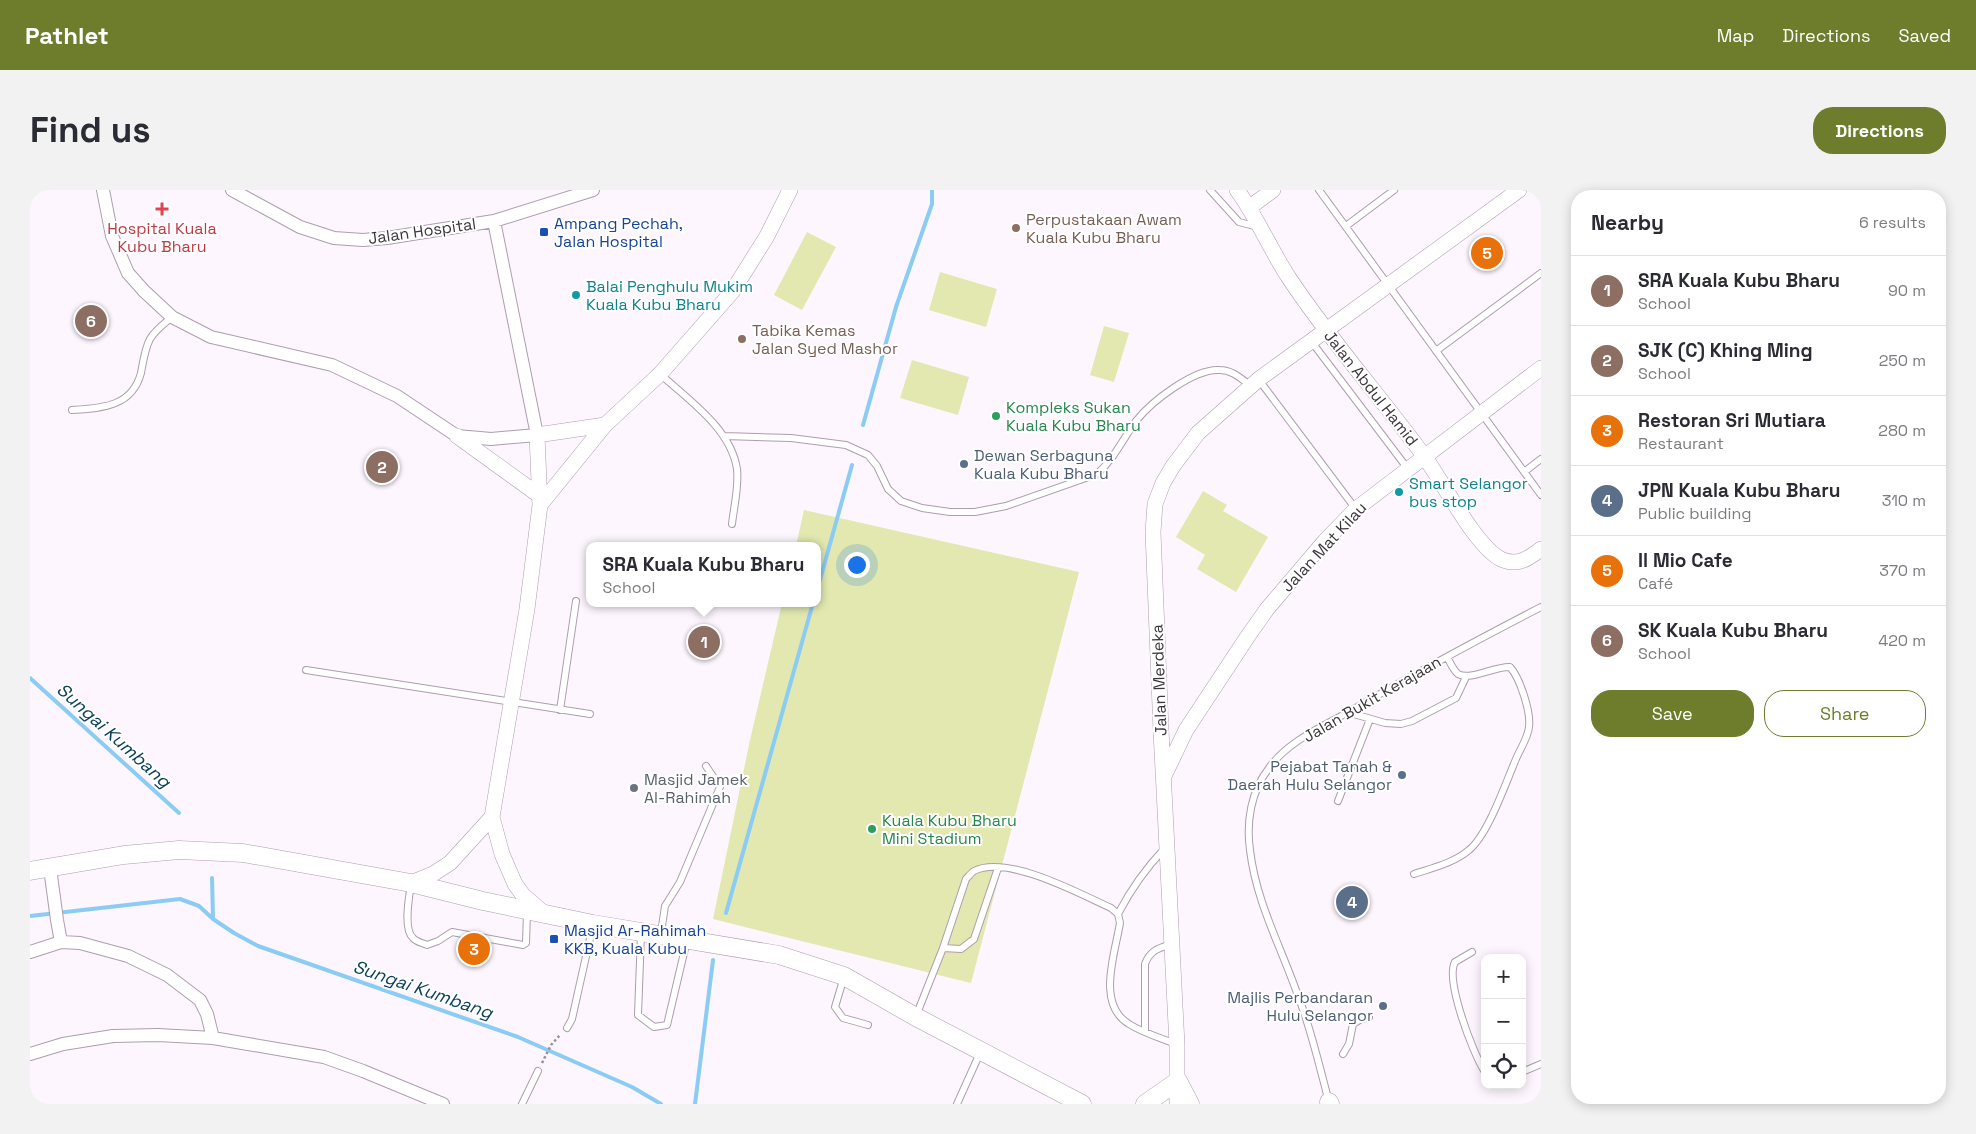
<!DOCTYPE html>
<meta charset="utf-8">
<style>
:root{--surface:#fff;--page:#f2f2f3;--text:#2b2b33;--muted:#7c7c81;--line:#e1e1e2;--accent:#6d7d2c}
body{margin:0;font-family:"Space Grotesk",sans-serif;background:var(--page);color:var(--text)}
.controls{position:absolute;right:15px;bottom:15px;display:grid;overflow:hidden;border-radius:10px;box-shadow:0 2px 12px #0003}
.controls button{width:45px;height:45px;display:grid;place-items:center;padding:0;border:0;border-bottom:1px solid var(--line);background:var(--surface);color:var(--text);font:25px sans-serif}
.you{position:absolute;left:826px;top:374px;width:18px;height:18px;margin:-12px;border:4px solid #fff;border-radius:50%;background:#1a73e8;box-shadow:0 0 0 8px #1a73e833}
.badge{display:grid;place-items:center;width:32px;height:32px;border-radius:50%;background:var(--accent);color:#fff;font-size:16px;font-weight:700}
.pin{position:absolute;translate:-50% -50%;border:2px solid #fff;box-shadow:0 1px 5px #0006}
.popup{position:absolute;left:556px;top:352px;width:235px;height:65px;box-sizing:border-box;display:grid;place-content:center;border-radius:10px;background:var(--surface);filter:drop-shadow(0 1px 4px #0005);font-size:16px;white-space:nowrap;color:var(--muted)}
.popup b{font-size:19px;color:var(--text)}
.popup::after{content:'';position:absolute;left:50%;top:100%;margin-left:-10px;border:10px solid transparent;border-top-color:var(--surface)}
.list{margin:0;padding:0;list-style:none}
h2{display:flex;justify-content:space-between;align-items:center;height:65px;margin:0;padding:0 20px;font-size:21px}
h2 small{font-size:16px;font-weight:400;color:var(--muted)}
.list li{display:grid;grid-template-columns:32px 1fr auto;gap:15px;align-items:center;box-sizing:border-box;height:70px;padding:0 20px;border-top:1px solid var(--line)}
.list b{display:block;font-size:19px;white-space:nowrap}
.list p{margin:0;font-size:16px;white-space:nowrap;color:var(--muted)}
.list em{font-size:16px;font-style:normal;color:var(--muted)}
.actions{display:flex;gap:10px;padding:15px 20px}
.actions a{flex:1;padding:11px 0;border:1px solid var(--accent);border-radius:20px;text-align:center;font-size:18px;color:var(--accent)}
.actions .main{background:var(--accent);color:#fff}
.icon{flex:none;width:28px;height:28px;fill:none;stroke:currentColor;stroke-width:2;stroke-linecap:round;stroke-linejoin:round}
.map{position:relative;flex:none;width:1511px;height:914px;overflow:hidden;border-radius:20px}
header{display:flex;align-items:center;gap:30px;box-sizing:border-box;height:70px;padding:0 25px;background:var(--accent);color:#fff}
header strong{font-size:24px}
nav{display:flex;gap:28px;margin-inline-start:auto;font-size:18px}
.intro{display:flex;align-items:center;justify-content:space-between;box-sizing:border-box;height:120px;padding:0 30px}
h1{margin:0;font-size:35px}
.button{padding:12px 22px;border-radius:20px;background:var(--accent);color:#fff;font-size:18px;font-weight:700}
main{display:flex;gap:30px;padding:0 30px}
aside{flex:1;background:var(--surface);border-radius:20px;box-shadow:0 2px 12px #0003}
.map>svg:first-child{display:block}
.green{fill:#e2e8b0}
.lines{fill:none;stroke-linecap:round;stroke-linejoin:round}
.stream{stroke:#8bccf5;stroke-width:4}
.service-casing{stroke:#ae9daf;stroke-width:8}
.minor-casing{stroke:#ae9daf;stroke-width:14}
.tertiary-casing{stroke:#ae9daf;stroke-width:16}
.secondary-casing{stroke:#ae9daf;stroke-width:19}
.path{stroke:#989098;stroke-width:2.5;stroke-dasharray:2.5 2.5;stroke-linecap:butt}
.service{stroke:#fff;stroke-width:6}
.minor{stroke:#fff;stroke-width:12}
.tertiary{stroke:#fff;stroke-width:15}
.secondary{stroke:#fff;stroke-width:18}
.health-dot{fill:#e0444e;stroke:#fff;stroke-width:2}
.education-dot{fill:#8d6e63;stroke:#fff;stroke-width:2}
.transit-dot{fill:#1a4fb4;stroke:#fff;stroke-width:2}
.culture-dot{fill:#0f9aa8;stroke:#fff;stroke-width:2}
.leisure-dot{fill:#2e9e5b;stroke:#fff;stroke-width:2}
.service-dot{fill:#5c6f8a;stroke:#fff;stroke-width:2}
.worship-dot{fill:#6b7280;stroke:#fff;stroke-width:2}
.labels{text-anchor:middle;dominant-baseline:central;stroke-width:4;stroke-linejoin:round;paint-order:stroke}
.education-label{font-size:16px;fill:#785e54;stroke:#fff;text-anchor:start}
.transit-label{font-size:16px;fill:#164399;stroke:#fff;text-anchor:start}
.health-label{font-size:16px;fill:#be3a42;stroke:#fff}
.street-label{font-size:16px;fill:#3d353d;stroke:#fff}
.culture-label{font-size:16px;fill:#0d838f;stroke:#fff;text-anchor:start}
.leisure-label{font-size:16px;fill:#27864d;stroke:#fff;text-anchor:start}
.service-label{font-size:16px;fill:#4e5e75;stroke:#fff;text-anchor:end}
.worship-label{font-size:16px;fill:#5b616d;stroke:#fff;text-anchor:start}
.water-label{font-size:18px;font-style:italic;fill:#0a405b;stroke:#fff}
</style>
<header>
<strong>Pathlet</strong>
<nav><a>Map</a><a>Directions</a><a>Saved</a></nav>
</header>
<div class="intro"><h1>Find us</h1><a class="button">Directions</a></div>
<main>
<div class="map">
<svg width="1511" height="914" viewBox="0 0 1511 914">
<rect width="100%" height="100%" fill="#fdf6fe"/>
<!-- green -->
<path class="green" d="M777 42 806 57 772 120 744 105Z
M910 82 967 99 956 137 899 120Z
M1074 136 1099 143 1084 192 1060 185Z
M882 170 939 187 928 225 870 208Z
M1173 301 1197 315 1193 321 1238 347 1206 402 1167 379 1175 365 1146 347Z
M774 320 1049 382 941 793 683 729 720 550 752 413H788V356H766Z"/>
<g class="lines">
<!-- stream -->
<path class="stream" d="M833 235 866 117 902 14V0
M788 397 822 275
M0 488 149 623
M182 688 183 728
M696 723 783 413
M0 726 150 709 169 716 183 729 204 743 228 756 488 847 602 897 631 914
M665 914 683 770"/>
<!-- service casing -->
<g class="service-casing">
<path id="service" d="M1180 0 1209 32 1228 37
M1289 0 1511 305
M1508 0 1511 5
M1316 36 1364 0
M1281 151 1378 279
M1406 161 1511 83
M630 184C659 210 701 239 707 279 709 297 704 316 702 334
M1229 190 1325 318
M42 220C72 218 102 217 111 183 113 172 115 158 120 149 125 140 135 133 142 127
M694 246 761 248 816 255 838 265 847 276 858 299 871 311 892 318 920 322H945L976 316 1067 284C1084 269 1093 249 1106 231 1121 212 1164 178 1190 180 1202 180 1210 188 1220 195
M1494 282 1511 269
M276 480 560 524
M530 520 546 411
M1317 522 1355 533 1371 534 1382 531 1426 508 1436 487
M1308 611 1340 529
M1384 684C1402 678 1424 673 1439 660 1458 645 1476 592 1486 569 1490 559 1498 548 1499 537 1501 522 1490 488 1480 477 1465 476 1440 491 1428 484 1423 480 1420 472 1417 467
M381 694C379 707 373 739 383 748 386 752 393 753 397 755L408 751 422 742 493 755 496 753 497 722
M1088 724C1101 699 1116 678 1135 658
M631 743 635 716 650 692 690 597 676 576
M611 744 608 825 624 837 637 835 657 750
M913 758 931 759 944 749 968 678
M1442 762 1425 772C1415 790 1443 864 1455 882
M814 787 805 817 813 828 838 835
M886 826 913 758 936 689C938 687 941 683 944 681 977 664 1050 704 1081 718L1088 724 1090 733C1085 764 1066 814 1099 834 1113 843 1131 848 1146 854
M537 838 542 829 563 735
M1115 841V774C1120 760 1129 758 1142 754
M1313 864 1319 854 1323 834 1331 829 1339 827
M1492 882 1511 874
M1299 912C1289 875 1281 838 1267 803 1250 755 1226 711 1220 660 1216 632 1221 601 1239 578 1258 551 1294 536 1322 520 1384 484 1447 450 1511 417
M492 914 508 881
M927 914 950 863"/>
</g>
<!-- minor casing -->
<g class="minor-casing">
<path id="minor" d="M73 0 82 46 98 83 114 101 142 127 181 147 302 175 367 206 427 246 461 249 507 245 464 31
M202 0 270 37 304 48 333 50 357 48 464 31 563 0
M20 678 27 730 31 752
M0 762 31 752 50 753 98 766 137 785 170 810 177 824 183 848
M0 864 33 854 83 846 128 845 183 848 294 867 333 881 413 914"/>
</g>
<!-- tertiary casing -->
<g class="tertiary-casing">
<path id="tertiary" d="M1207 0C1227 27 1240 59 1259 88 1300 150 1350 206 1394 266 1412 290 1447 360 1473 370 1489 376 1499 368 1511 359
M1220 17 1243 0
M427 246 510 306
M510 315 575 235
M1135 584 1156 540 1218 446 1237 419 1295 351 1326 319 1511 178
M381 693 403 684 420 673 462 627
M516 725 493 705 485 694 472 664 462 627 497 419 510 315 507 245 575 235 630 184 702 102 737 46 760 0
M1147 914V855L1131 541 1123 342 1125 314 1133 293 1143 276 1168 243 1229 189 1489 0"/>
</g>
<!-- secondary casing -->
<g class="secondary-casing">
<path id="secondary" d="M0 681 94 665 149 660 213 663 381 693 453 711 563 734 749 765 814 786 886 827 1052 914
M1299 912 1300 914
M1115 914 1148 891 1160 914"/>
</g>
<!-- path -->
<path class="path" d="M512 873 521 855 530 845"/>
<!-- service -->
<use href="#service" class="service"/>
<!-- minor -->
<use href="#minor" class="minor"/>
<!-- tertiary -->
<use href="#tertiary" class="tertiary"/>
<!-- secondary -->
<use href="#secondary" class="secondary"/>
</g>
<!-- markers -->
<path class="health-dot" d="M129.5 11.5h5v5h5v5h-5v5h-5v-5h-5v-5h5z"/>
<g class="education-dot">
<circle cx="986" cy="38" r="5"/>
<circle cx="712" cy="149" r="5"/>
</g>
<g class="transit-dot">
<rect x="509" y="37" width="10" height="10" rx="2.5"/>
<rect x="519" y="744" width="10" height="10" rx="2.5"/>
</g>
<g class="culture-dot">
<circle cx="546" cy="105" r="5"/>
<circle cx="1369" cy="302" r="5"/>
</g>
<g class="leisure-dot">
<circle cx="966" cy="226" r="5"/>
<circle cx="842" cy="639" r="5"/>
</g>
<g class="service-dot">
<circle cx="934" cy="274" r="5"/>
<circle cx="1372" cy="585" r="5"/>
<circle cx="1353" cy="816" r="5"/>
</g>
<circle class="worship-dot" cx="604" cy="598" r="5"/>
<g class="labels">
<!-- education labels -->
<g class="education-label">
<text x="996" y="29">Perpustakaan Awam<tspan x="996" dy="18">Kuala Kubu Bharu</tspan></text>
<text x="722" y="140">Tabika Kemas<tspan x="722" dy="18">Jalan Syed Mashor</tspan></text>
</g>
<!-- transit labels -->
<g class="transit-label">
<text x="524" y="33">Ampang Pechah,<tspan x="524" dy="18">Jalan Hospital</tspan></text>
<text x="534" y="740">Masjid Ar-Rahimah<tspan x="534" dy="18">KKB, Kuala Kubu</tspan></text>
</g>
<!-- health labels -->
<g class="health-label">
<text x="132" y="38">Hospital Kuala<tspan x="132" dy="18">Kubu Bharu</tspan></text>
</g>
<!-- street labels -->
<g class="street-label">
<text transform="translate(392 41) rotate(-8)">Jalan Hospital</text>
<text transform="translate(1341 198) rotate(52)">Jalan Abdul Hamid</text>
<text transform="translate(1294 357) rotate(-47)">Jalan Mat Kilau</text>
<text transform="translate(1129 490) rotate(-92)">Jalan Merdeka</text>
<text transform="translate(1342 509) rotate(-30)">Jalan Bukit Kerajaan</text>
</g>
<!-- culture labels -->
<g class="culture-label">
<text x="556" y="96">Balai Penghulu Mukim<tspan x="556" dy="18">Kuala Kubu Bharu</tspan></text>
<text x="1379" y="293">Smart Selangor<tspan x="1379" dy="18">bus stop</tspan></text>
</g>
<!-- leisure labels -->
<g class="leisure-label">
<text x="976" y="217">Kompleks Sukan<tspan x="976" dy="18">Kuala Kubu Bharu</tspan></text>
<text x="852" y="630">Kuala Kubu Bharu<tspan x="852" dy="18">Mini Stadium</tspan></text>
</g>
<!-- service labels -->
<g class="service-label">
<text x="944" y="265" text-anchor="start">Dewan Serbaguna<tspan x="944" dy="18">Kuala Kubu Bharu</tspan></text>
<text x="1362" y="576">Pejabat Tanah &amp;<tspan x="1362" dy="18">Daerah Hulu Selangor</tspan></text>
<text x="1343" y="807">Majlis Perbandaran<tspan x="1343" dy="18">Hulu Selangor</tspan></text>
</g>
<!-- worship labels -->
<g class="worship-label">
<text x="614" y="589">Masjid Jamek<tspan x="614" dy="18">Al-Rahimah</tspan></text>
</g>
<!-- water labels -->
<g class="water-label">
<text transform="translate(84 545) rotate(42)">Sungai Kumbang</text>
<text transform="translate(393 799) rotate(19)">Sungai Kumbang</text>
</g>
</g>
</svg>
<div class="controls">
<button>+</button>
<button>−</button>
<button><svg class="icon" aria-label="locate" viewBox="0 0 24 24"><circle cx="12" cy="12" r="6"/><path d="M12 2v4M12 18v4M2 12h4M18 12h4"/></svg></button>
</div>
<div class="you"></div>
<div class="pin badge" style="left:674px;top:452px;background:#8d6e63">1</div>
<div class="popup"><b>SRA Kuala Kubu Bharu</b>School</div>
<div class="pin badge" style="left:352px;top:277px;background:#8d6e63">2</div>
<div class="pin badge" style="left:444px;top:759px;background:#e8710a">3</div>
<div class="pin badge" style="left:1322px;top:712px;background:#5c6f8a">4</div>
<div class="pin badge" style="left:1457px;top:63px;background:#e8710a">5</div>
<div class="pin badge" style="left:61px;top:131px;background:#8d6e63">6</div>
</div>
<aside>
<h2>Nearby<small>6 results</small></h2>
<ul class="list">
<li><span class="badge" style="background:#8d6e63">1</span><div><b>SRA Kuala Kubu Bharu</b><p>School</p></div><em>90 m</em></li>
<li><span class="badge" style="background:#8d6e63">2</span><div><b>SJK (C) Khing Ming</b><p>School</p></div><em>250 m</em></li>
<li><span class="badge" style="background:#e8710a">3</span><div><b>Restoran Sri Mutiara</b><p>Restaurant</p></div><em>280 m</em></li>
<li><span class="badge" style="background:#5c6f8a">4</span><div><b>JPN Kuala Kubu Bharu</b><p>Public building</p></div><em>310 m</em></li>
<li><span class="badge" style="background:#e8710a">5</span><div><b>Il Mio Cafe</b><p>Café</p></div><em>370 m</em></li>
<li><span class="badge" style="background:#8d6e63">6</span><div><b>SK Kuala Kubu Bharu</b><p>School</p></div><em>420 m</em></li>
</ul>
<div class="actions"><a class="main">Save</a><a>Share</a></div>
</aside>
</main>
